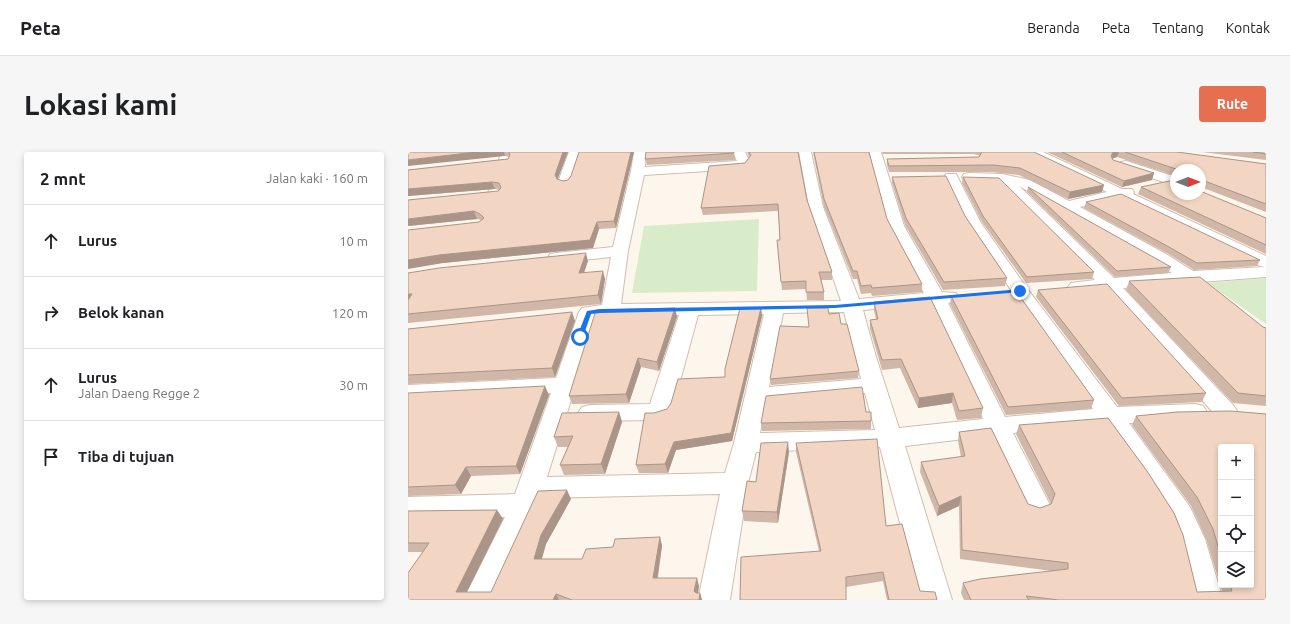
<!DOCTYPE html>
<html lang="id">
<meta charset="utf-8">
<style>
:root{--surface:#fff;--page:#f6f6f6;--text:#202124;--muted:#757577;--line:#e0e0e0;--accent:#e76f51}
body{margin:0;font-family:Ubuntu,sans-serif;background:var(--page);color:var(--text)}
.controls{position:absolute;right:12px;bottom:12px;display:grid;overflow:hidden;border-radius:4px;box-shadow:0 2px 6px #0003}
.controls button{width:36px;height:36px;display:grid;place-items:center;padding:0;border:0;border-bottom:1px solid var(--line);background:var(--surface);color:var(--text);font:20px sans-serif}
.compass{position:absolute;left:762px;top:12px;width:36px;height:36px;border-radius:50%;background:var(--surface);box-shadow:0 2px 6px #0003;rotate:90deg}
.stop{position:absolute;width:12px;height:12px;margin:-9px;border:3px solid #1a73e8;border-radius:50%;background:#fff}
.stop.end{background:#1a73e8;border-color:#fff;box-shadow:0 1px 4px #0008}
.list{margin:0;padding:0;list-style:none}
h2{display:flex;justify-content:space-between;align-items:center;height:52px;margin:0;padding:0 16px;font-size:17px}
h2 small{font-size:13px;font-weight:400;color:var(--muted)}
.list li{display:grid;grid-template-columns:26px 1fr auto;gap:12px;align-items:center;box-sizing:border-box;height:72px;padding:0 16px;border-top:1px solid var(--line)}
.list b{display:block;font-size:15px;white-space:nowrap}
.list p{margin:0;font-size:13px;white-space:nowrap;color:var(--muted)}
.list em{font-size:13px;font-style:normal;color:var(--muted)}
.icon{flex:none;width:22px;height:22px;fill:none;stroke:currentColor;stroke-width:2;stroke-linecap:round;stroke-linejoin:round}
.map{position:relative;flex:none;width:858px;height:448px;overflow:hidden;border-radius:4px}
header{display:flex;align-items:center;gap:24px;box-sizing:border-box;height:56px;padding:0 20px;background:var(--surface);border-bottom:1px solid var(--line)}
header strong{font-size:19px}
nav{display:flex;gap:22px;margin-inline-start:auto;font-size:14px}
.intro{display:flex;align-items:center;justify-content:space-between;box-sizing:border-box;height:96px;padding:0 24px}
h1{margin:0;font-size:28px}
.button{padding:10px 18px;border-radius:4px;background:var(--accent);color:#fff;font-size:14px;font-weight:700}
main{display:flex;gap:24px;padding:0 24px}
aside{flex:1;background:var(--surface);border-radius:4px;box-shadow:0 2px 6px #0003}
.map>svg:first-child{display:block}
.green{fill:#d8ecc9}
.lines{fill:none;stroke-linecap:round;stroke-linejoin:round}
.street-casing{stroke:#d1beb0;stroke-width:2}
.street{fill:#fff;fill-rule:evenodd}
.wall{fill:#d1b7a8;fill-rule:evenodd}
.shaded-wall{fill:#aa9588}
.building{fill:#f3d5c3;stroke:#aa9588}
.route{fill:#1a73e8}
</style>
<header>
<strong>Peta</strong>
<nav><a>Beranda</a><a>Peta</a><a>Tentang</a><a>Kontak</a></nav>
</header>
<div class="intro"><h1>Lokasi kami</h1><a class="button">Rute</a></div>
<main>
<aside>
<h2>2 mnt<small>Jalan kaki · 160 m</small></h2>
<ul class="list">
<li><svg class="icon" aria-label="ahead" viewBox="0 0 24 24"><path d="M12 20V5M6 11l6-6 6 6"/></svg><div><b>Lurus</b></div><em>10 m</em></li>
<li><svg class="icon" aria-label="right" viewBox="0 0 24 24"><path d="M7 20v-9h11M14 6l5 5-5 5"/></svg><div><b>Belok kanan</b></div><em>120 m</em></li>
<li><svg class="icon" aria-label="ahead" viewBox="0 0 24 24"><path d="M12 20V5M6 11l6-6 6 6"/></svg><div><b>Lurus</b><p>Jalan Daeng Regge 2</p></div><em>30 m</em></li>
<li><svg class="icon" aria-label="arrive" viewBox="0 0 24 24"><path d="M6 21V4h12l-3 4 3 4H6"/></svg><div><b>Tiba di tujuan</b></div></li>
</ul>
</aside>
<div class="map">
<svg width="858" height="448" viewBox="0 0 858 448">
<rect width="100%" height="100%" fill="#fdf6ec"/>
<!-- green -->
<path class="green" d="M351 67 349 139 224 141 236 74Z
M858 126V172L800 131Z"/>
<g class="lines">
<!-- street casing -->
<g class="street-casing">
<path id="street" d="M93 0H105L102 20 90 51 88 54 83 55 78 54 76 51 88 20Z
M161 0H173L164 30 162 33 157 34 152 33 150 30Z
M226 0H238L237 15 329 9 325 0H337L342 10 337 16 332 17 236 23 220 99 213 152 433 149 401 55 391 0H403L415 55 451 147 516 141 480 74 461 0H473L496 74 534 140 548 141 550 145 548 149 540 151 597 265 685 257 557 71 536 25 538 22H548L573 71 618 135 709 255 787 252 795 254 799 260 795 266 787 268 721 271 782 355 797 387 815 448H783C778 428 775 405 768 386 753 347 720 307 696 273L605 281 642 353 638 361 628 364 618 361 582 284 497 294 544 448H512L472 295 348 300 340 331 322 448H290L312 342 133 346 87 448H55L97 365 0 367V345L107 342 143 241 0 249V233L148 226 171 160 174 156 194 153 203 105 148 111 142 110 140 106 142 102 148 101 205 95 223 19ZM522 152 575 267 491 276 468 205 455 158ZM436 160 453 227 361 235 375 161ZM356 162 326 291 317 321 139 325 189 165 271 163 242 252 182 253 174 255 170 261 174 267 182 269 248 268 260 265 264 259 290 163ZM457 241 467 278 352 281 358 251Z
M619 0H635L714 37H724L726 40 725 42 858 104V125L715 136 825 253 829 259 825 265 817 267 809 265 697 138 669 140 663 139 660 135 663 131 687 128 591 30 561 29 556 28 554 25 556 22 561 21 594 22 622 28 661 49 699 40 621 3ZM611 34 746 110 764 121 706 126ZM711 46 852 114 857 115 785 119 758 102 672 55Z
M718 9 768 25V34L713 16 712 13 713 10Z"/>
</g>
<!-- street -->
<use href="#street" class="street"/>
</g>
<!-- wall -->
<path class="wall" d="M0 0H160L149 27 155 29 160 28 226 0 208 76 191 77 185 96 35 111 73 68 69 67 0 74 90 39 91 38 87 37 0 44V18L100 7 101 5 97 4Z
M326 0 327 8 239 13 237 7Z
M339 0H390L399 48 424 120V128H413L416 140V148H399L398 137 374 138 369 88H372L370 59 295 63 293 56 337 11 341 5Z
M405 0H461L479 67 514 132V140L464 144 463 141 453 142 449 127H445L416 55Z
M474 0H626L694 40 660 47 611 23 584 20H481L479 13V7L571 5 572 4 570 3 566 2H475Z
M639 0H769L858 12V60L793 35 792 37V18H768V24L709 5 705 6V8L746 21 744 28 714 35Z
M794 0H858V8Z
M484 25 557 64 599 126 597 134 535 138 497 73 484 31Z
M555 25 686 120 684 127 618 131 574 70 554 31Z
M620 35 763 115 760 121 707 125 619 40Z
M733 35 768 42 858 66V102L730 42Z
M678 50 852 108 849 114 786 118 759 101 676 56Z
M180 109 176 121 197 127 193 152 0 171V121Z
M721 129 858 176V254L825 251 718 138Z
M630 138 798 241 794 250 711 254 628 145Z
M543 144 686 248 683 257 598 263 542 152Z
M466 150 575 256 573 266 549 268 544 251 510 256 492 216 474 218 462 177V168L468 167 466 159Z
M267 156 269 165 251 219 233 215 221 251 164 252 161 244Z
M353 156 354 164 324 289 268 298 260 321H231L228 313 246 261 259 257 263 251 317 225Z
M421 162 433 172 451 219 450 226 363 233 362 227Z
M167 169 147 225 0 232V177Z
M0 241 141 243 112 322 63 324 53 342 0 344Z
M822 259 858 262V448H556L553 441 555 431 572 427 644 419 552 407 551 354 529 364 512 320 513 310 553 305 550 289 551 280 583 276 620 352 632 356 643 352 608 282 611 273 700 266 739 319 766 361 775 383 789 440 814 439 798 387 783 354 724 273 728 264 769 260ZM813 295H843V433H813Z
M211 260 214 270 197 322 156 323 152 313 160 295H150L146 285Z
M458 260 463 269V277L354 279 353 271Z
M388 291 478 374 512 439 529 448H479L475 429 438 435 411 399 388 300Z
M381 300 370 371 336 369 334 359Z
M163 347 138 392 134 407H174L205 395 252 385 254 394 250 426 291 434 290 441H292L294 448H0L14 400H0V359L89 358 95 367 58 440H83Z"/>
<!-- shaded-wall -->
<path class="shaded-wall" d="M68 0H96L97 4 0 14V8Z
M155 0H160L149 29 147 23Z
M223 0H226L208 76 206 69Z
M704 0H711L709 5 703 7Z
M746 21 744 28 714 35 716 29Z
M84 30 87 37 0 44V37Z
M696 33 694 40 660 47 662 40Z
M66 59 69 67 0 74V67Z
M189 70 191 77 185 96 35 111 0 117V108Z
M178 101 180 109 173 129 171 121Z
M195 119 197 127 193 152 190 143Z
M0 142H4L0 151Z
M267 156 269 165 251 219 249 210Z
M353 156 354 164 324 289 268 298 260 321 257 312 266 290 323 281Z
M164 160 167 169 147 225 144 216Z
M230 206 233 215 221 251 218 242Z
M137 234 141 243 112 322 108 314Z
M545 241 544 251 510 256 511 246Z
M211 260 214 270 197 322 193 312Z
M380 290 381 300 370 371 369 360Z
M58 315 63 324 53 342 47 333Z
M159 338 163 347 138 392 131 416 126 407 133 383Z
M553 344 551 354 529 364 531 354Z
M89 358 95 367 55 448 48 440Z
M252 385 254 394 248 434 245 426Z
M289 426 291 434 289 448 286 439Z
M292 441 294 448H291Z
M148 442 151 448H145Z"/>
<!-- building -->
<path class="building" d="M0 0H68L0 8Z
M101 0H155L147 23 149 27 155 29 160 28 163 24 171 0H223L206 69 189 70 182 88 31 103 0 108V78L71 70 76 66 72 62 66 59 0 67V48L90 39 93 36 91 31 84 30 0 37V18L100 7 102 3Z
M238 0H326V1L237 7Z
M341 0H390L399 48 424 120H411L416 140H398V129L373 130 369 88H372L370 52 293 56 301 14 337 11 343 3Z
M406 0H461L479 67 514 132 464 136 463 133 453 134 449 119H445L416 47Z
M574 0H626L696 33 662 40 612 16 585 13 481 14 479 7 571 5Z
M654 0H705L703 4 705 8 746 21 716 29Z
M717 0H769L858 12V52L794 28 793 34H792V18H771Z
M845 0H858V2Z
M538 24 557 64 599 126 536 130 498 66 484 25Z
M555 25 591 26 686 120 619 125 575 64Z
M766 28H768V42H792V39L858 66V93L733 35Z
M620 35 763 115 709 119Z
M713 42 852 108 789 111 761 95 678 50Z
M178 101 171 121 195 119 190 143 0 162V148L4 142H0V121L31 116Z
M792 125 855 175 858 176V244L830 241 721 129Z
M699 132 798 241 714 246 630 138Z
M608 139 686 248 600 255 543 144Z
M522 145 575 256 551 259 545 241 511 246 493 207 474 208 462 168 470 167 466 150Z
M267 156 249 210 230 206 218 242 161 244 188 158Z
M332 156H353L323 281 266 290 257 312 228 313 237 261H246L259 257 263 251 270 227 317 225V217Z
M399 156H420L421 162 431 161 433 172H439L451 219 362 227 372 174 401 175Z
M164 160 144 216 0 223V177Z
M137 234 108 314 58 315 47 333 0 335V241Z
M454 235 458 260H463V269L353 271 358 244Z
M822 259 858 262V448H651L618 444 621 448H563L555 431 572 427 660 417V411L554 398 553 344 531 354 513 310 557 304 551 280 583 276 620 352 632 356 643 352 647 342 611 273 700 266 739 319 766 361 775 383 789 440 824 439 822 433H843V295H813V404L805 377 789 345 728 264 769 260Z
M211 260 193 312 152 313 165 284 146 285 154 261Z
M469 287 478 374 494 372 512 439 527 440 529 448H481L475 420 438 425V448H332L333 405 413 399 388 291Z
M380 290 369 360 334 359 339 329 348 330 353 291Z
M159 338 133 383 126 407H174L178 397 205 395 207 387 252 385 245 426H289L286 439 288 441H292L291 448H164L148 442 145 448H0V421L21 391H0V359L89 358 48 440H83L130 339Z"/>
<!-- route -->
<path class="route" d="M612 137 614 138V140L427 156 192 161 183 162 175 185 172 187 169 185 179 159 192 157 427 153Z"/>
</svg>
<div class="controls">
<button>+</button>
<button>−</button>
<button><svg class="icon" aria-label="locate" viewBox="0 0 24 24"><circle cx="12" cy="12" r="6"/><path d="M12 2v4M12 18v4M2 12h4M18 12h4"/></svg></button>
<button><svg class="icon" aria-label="layers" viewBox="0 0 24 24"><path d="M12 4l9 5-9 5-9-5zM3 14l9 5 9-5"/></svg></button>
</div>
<svg class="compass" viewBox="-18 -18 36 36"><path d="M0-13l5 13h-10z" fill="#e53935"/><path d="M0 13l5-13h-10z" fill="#757577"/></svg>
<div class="stop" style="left:172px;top:185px"></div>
<div class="stop end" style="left:612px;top:139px"></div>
</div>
</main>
